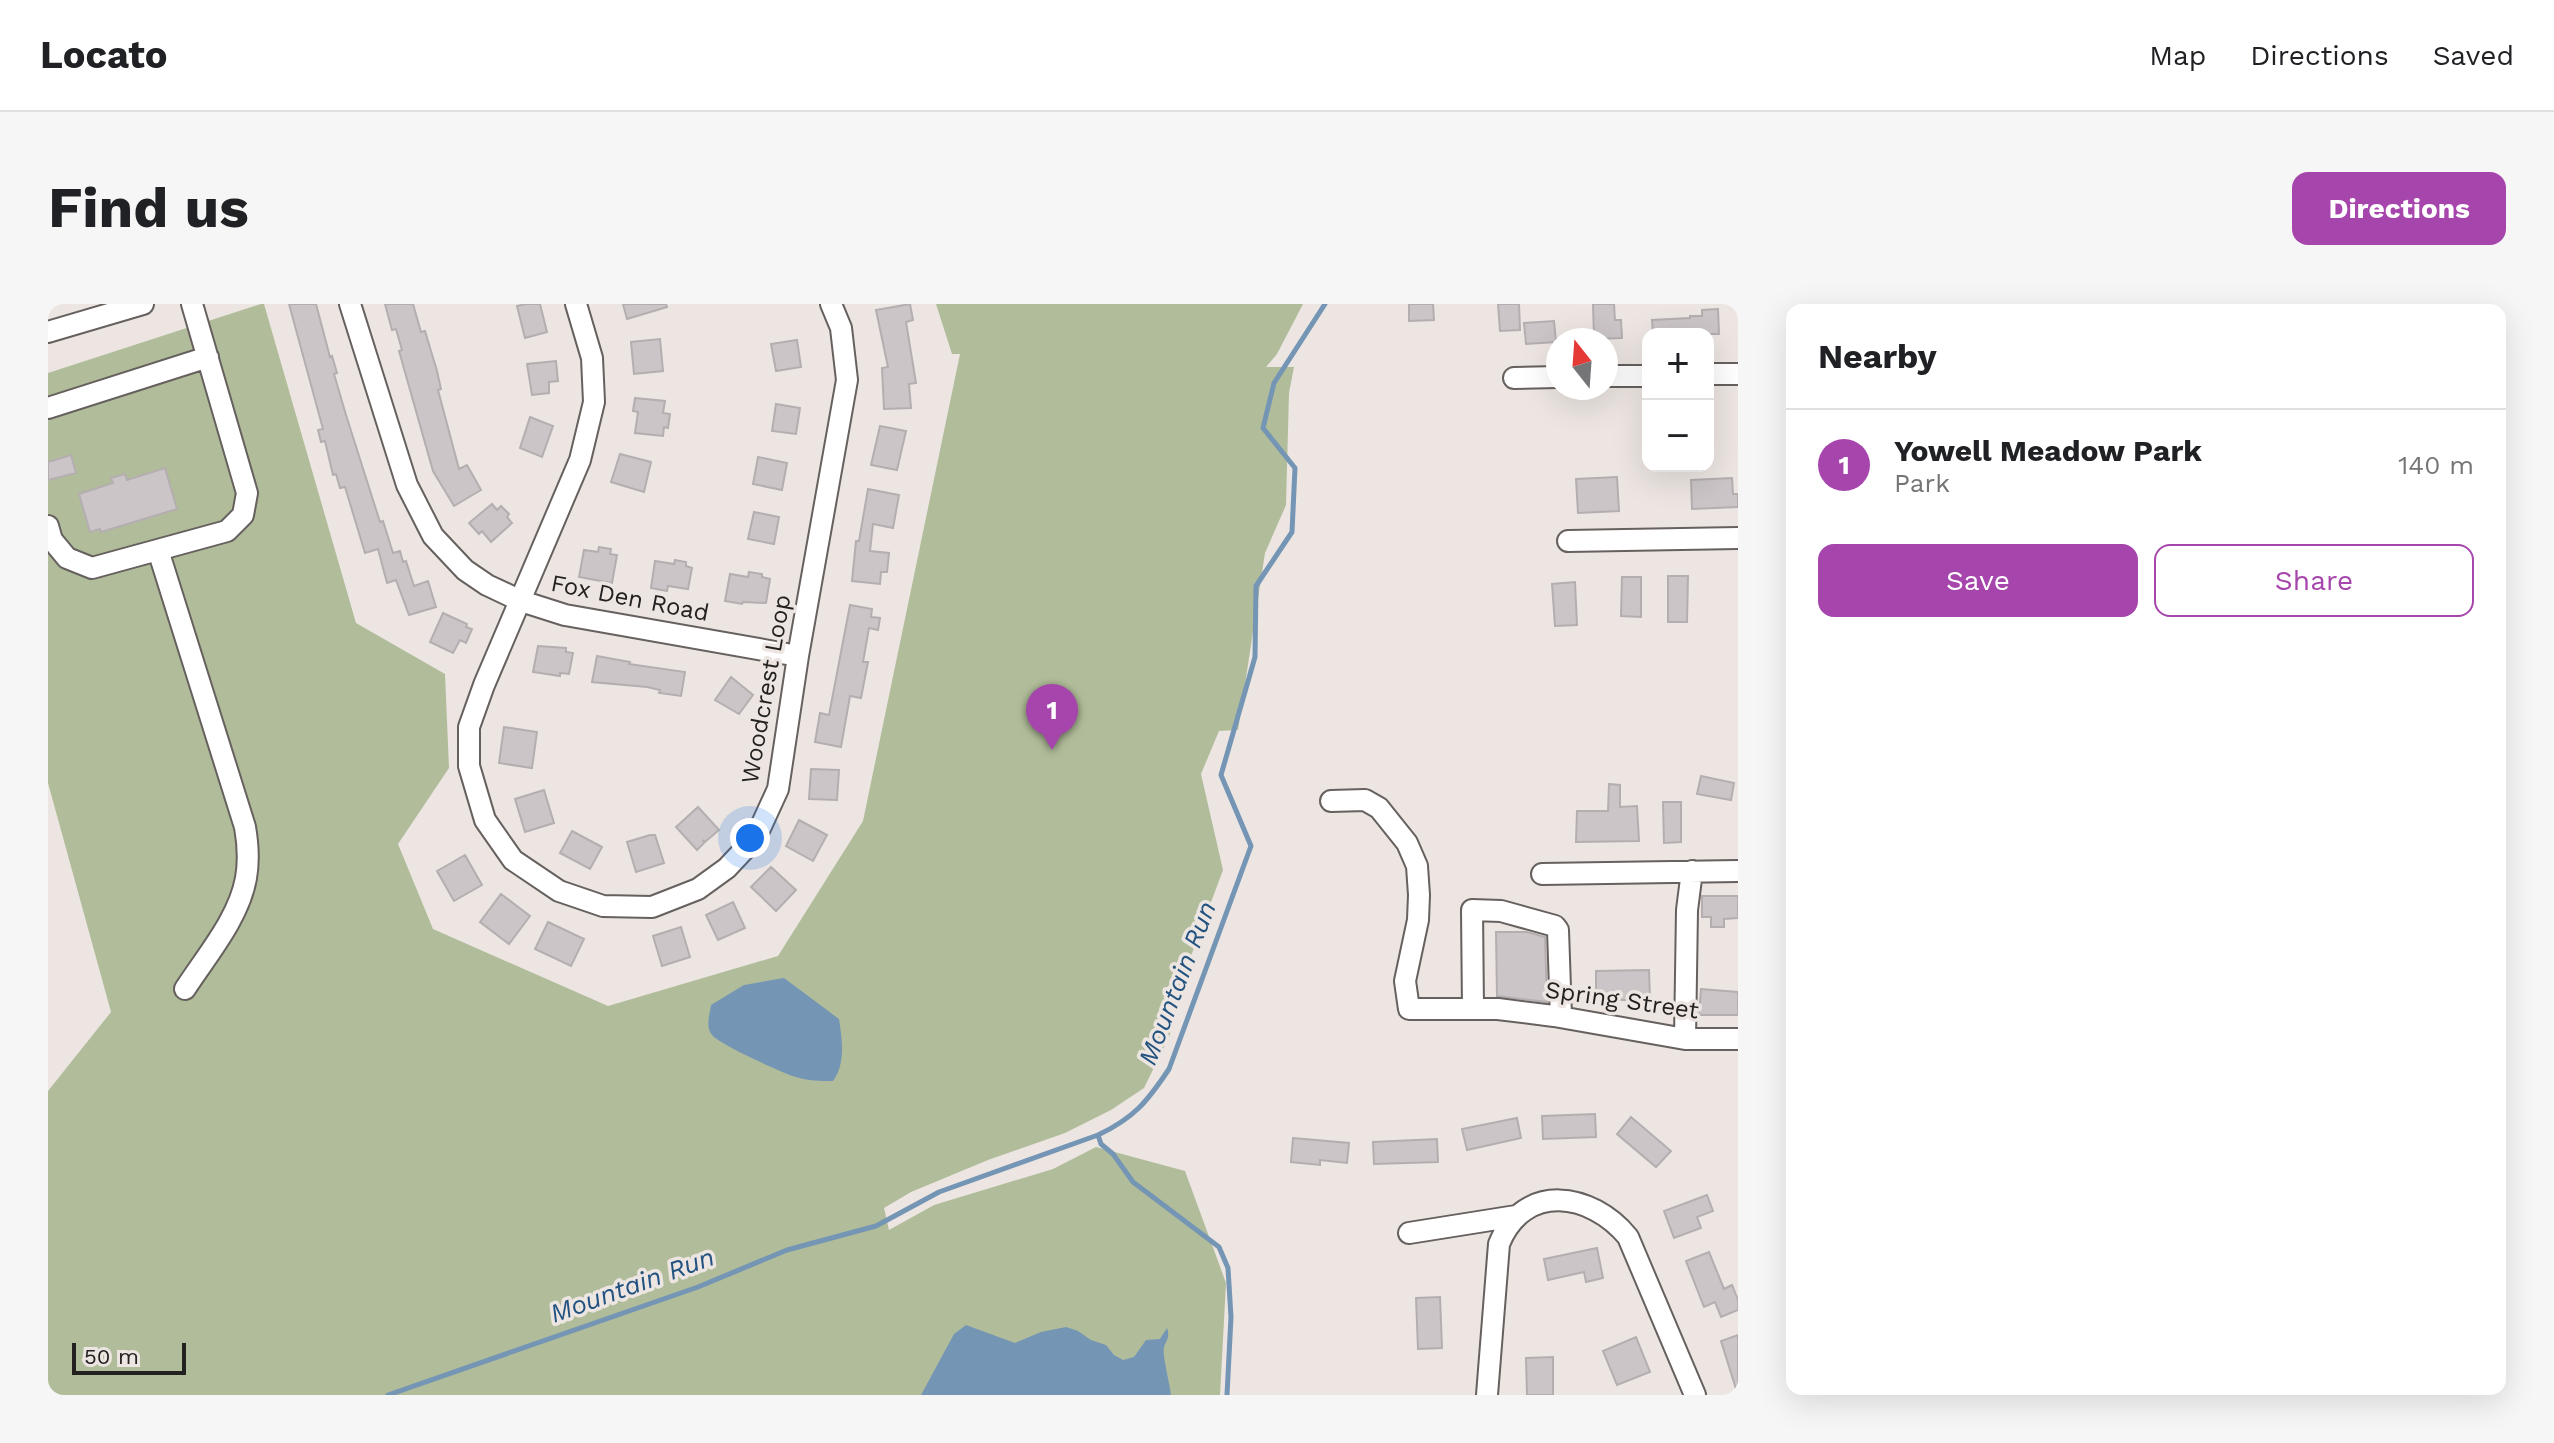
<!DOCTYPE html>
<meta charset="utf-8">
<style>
:root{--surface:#fff;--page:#f6f6f6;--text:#202124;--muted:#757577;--line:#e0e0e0;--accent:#a645ac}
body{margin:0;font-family:"Work Sans",sans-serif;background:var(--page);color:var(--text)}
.controls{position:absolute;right:24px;top:24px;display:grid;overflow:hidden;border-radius:16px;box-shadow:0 8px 32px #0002}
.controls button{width:72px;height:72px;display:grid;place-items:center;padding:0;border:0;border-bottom:2px solid var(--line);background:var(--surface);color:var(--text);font:40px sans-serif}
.compass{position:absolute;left:1498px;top:24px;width:72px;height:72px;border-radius:50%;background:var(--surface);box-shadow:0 8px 32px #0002;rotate:343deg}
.scale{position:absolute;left:24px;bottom:20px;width:114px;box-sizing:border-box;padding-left:8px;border:4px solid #232120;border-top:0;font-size:22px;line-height:28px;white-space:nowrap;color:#232120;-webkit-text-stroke:6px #ece5e2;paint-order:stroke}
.you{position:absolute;left:702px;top:534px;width:28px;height:28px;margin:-20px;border:6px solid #fff;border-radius:50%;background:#1a73e8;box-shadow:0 0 0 12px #1a73e833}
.badge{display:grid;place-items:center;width:52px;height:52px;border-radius:50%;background:var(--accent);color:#fff;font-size:26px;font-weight:700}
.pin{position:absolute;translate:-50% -66px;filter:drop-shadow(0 2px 4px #0008)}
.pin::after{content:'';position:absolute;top:42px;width:28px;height:24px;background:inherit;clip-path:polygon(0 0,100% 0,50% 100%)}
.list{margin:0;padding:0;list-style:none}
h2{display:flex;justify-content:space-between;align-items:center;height:104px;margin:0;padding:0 32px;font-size:34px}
h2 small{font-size:26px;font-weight:400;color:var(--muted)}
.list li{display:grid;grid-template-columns:52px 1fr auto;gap:24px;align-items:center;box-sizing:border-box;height:112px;padding:0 32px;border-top:2px solid var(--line)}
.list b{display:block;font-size:30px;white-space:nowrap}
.list p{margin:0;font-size:26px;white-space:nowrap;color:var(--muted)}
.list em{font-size:26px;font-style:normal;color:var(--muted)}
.actions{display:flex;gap:16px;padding:24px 32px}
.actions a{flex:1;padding:18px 0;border:2px solid var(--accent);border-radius:16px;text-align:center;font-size:28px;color:var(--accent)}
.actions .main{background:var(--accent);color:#fff}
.map{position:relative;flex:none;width:1690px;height:1091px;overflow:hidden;border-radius:16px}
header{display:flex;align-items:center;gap:48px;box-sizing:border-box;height:112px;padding:0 40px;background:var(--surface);border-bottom:2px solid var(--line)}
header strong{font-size:38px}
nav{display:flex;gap:44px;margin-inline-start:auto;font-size:28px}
.intro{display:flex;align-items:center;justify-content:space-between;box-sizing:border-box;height:192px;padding:0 48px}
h1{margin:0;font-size:56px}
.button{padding:20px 36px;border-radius:16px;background:var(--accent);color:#fff;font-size:28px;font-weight:700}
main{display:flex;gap:48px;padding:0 48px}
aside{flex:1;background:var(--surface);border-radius:16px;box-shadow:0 8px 32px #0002}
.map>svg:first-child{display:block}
.green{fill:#b1bd9a}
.water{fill:#7595b5}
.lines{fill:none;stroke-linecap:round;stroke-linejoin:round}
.stream{stroke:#7595b5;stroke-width:5}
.building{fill:#cbc5c7;stroke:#b5aeb1;stroke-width:2}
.minor-casing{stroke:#66605e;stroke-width:24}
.minor{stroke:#fff;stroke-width:20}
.labels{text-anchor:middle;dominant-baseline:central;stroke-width:7;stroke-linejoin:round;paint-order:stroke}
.street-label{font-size:24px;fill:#232120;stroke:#ece5e2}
.water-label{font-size:26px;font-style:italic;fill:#22527f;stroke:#ece5e2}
</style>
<header>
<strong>Locato</strong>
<nav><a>Map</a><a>Directions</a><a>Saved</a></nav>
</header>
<div class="intro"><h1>Find us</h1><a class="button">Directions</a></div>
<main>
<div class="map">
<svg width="1690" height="1091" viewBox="0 0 1690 1091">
<rect width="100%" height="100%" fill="#ece5e2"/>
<!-- green -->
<path class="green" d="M213 0H216L308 319 397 370 401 464 350 540 385 625 560 702 730 652 815 517 912 50H904L888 0H1255L1229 50 1218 63H1246L1241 89 1238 201 1217 249 1190 426 1171 427 1153 470 1175 566 1143 652 1121 733 1096 784 1063 806 1017 829 940 856 863 888 836 904 841 926 886 901 1005 865 1048 843 1137 867 1178 979 1172 1091H0V787L63 708 0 479V69Z"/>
<!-- water -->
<path class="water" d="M736 674 791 715C794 735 798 759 785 777 772 777 760 777 748 773 734 769 671 740 664 731 657 723 662 710 663 701L696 681Z
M918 1021 967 1039 993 1028 1018 1023 1030 1027 1043 1036 1058 1041 1066 1051 1075 1056 1086 1053 1098 1036 1112 1035 1119 1024C1122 1033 1119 1035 1116 1043 1114 1051 1122 1080 1123 1091H873L906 1030Z"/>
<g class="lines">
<!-- stream -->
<path class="stream" d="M1050 831 1053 840 1065 850 1085 878 1171 943 1180 964 1183 1013 1179 1091
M340 1091 650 983 739 946 828 922 891 888 1050 831C1086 814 1099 798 1121 765L1203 542 1173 471 1207 353 1208 282 1244 228 1247 164 1215 124 1226 79 1277 0"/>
</g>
<!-- building -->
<path class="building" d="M241 0H268L282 53 284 52 289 69 286 70 298 111 332 218 335 217 345 249 352 247 355 258 358 257 366 282 380 277 388 303 361 311 348 276 339 279 330 245 317 249 297 183 292 184 288 170 285 171 277 137 273 138 270 126 275 125Z
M337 0H365L373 28 377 27 389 67 393 85 390 86 411 165 419 161 433 186 406 202 385 167 351 47 354 46 348 25 344 26Z
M478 0H492L499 28 477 34 469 2Z
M575 0H618L619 3 579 15Z
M862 0 865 16 858 18 868 79 861 80 863 104 836 105 834 64 840 63 828 6Z
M1361 0H1385L1386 16 1361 17Z
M1450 0H1471L1472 26 1452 27Z
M1545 0H1566L1567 16H1573L1574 34 1546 35Z
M1670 5 1671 30H1605L1604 16 1642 14V12H1654V6Z
M1506 17 1508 38 1478 40 1476 19Z
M612 35 615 67 586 70 583 38Z
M749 36 753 63 728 67 723 40Z
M508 57 510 77 501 78V89L484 91 479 60Z
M587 94 617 97 615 109 622 110 620 124 616 123 615 132 587 129 590 108 585 107Z
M728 100 752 104 748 130 724 127Z
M482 113 505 122 494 153 472 144Z
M832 122 858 127 849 166 823 161Z
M572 150 603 158 596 188 563 178Z
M23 151 28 169 0 176V158Z
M710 153 739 159 734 186 705 180Z
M117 164 129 205 53 228 52 225 42 228 31 190 65 179 63 174 77 170 79 176Z
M1569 173 1571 207 1530 209 1528 175Z
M1684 174 1685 190H1690V203L1644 205 1643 176Z
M820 185 851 191 845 224 825 220 822 247 841 249 839 268H833L832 280 804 277 808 237H811Z
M444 200 449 206 453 202 461 210 459 213 464 219 443 238 434 227 431 230 421 219Z
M706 208 731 213 726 240 700 235Z
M551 243 563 245 562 250 569 251 564 279 531 273 536 246 550 248Z
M627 256 638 258V262L644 264 640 285 620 282 619 287 603 284 607 257 626 260Z
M701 268 714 270V273L722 275 718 299 695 298 694 300 677 297 682 270 700 273Z
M1620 272H1640L1639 318H1620Z
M1574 273H1593V313L1573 312Z
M1527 278 1529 321 1507 322 1504 280Z
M802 301 824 305 823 313 832 314 830 326 821 324 815 358H820L813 394 802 392 793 443 767 438 772 409 781 411Z
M395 309 419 320 418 323 424 325 418 339 412 336 405 349 382 338Z
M490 342 518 344V348L525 349 521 370 512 369V372L485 368Z
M549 352 582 358 581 360 637 368 633 392 611 389 612 386 599 383 544 378Z
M683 373 705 391 691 410 667 396Z
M456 423 489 428 484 464 451 459Z
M763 465 791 466 789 496 761 495Z
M1653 472 1686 479 1683 496 1649 490Z
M1561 480 1572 481V503L1589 502 1591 537 1528 538 1529 507H1560Z
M496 486 506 519 477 528 467 495Z
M1615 498H1633V538L1616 539Z
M650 503 671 526 657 538 655 536 656 539 649 546 628 523Z
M751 516 779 531 765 557 738 542Z
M524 527 554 543 542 565 512 549Z
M602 531H607L616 559 588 568 579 538Z
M417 551 434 581 406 597 389 567Z
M723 563 748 586 728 607 703 583Z
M453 590 482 612 461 640 432 618Z
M1654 592H1690V614L1676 615V623H1663V613H1654Z
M685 598 697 624 670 636 658 611Z
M500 618 536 635 523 662 487 645Z
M633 623 642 653 614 662 605 632Z
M1448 628H1479L1497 633 1499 698 1449 692Z
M1601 666 1602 696H1573V688L1548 689V667Z
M1653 685 1690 688V711H1651Z
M1547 810 1548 833 1495 835 1494 812Z
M1583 813 1623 847 1608 863 1569 830Z
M1469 814 1473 834 1419 846 1414 825Z
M1245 834 1301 839 1299 859 1272 856V861L1243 858Z
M1389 835 1390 858 1326 860 1325 838Z
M1659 891 1665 907 1649 913 1653 924 1626 934 1616 907Z
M1549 944 1555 974 1538 978 1536 968 1500 976 1496 955Z
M1661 948 1676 985 1684 981 1690 996V1006L1673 1013 1667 998 1656 1003 1638 957Z
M1392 993 1394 1044 1370 1045 1368 994Z
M1690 1031V1085H1688L1673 1037Z
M1588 1033 1602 1068 1569 1081 1555 1047Z
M1505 1053V1091H1479L1478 1054Z"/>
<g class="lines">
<!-- minor casing -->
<g class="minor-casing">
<path id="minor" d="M302 0 359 181 385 232 417 266 439 281 473 297 517 311 750 352
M528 0 544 54 546 98 532 156 436 381 421 423V462L437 516 465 556 511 587 555 602 604 603 650 585 679 564 708 533 730 485 750 352 799 76 793 24 783 0
M0 28 95 0
M1660 70H1690
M1558 72H1600
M1466 74 1510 73
M0 104 160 53
M0 222 4 236 19 254 44 264 179 227 195 211 199 189 144 0
M1520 237 1690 234
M110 246 197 523C200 540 201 557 198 574 191 614 159 651 137 685
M1283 497 1317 496 1331 504 1359 539 1369 562 1371 591 1370 616 1357 677 1361 705H1450L1506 712 1637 735H1690
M1494 570 1690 567
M1425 705 1424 606 1453 607 1507 622 1510 626 1513 713
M1637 735 1639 606 1644 567
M1361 929 1468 912
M1439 1091 1451 940C1476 878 1543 888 1580 933L1647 1091"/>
</g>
<!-- minor -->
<use href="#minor" class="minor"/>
</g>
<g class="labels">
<!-- street labels -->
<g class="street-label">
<text transform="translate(582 294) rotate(11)">Fox Den Road</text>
<text transform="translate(718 385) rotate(-80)">Woodcrest Loop</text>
<text transform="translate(1574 696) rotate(8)">Spring Street</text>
</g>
<!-- water labels -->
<g class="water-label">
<text transform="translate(1129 679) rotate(-69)">Mountain Run</text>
<text transform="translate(584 981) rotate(-20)">Mountain Run</text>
</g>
</g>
</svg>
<div class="controls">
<button>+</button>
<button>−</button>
</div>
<svg class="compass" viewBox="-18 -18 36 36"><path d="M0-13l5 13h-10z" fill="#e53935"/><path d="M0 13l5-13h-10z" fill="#757577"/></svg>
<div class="scale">50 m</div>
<div class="you"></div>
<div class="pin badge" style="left:1004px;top:446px">1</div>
</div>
<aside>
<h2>Nearby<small></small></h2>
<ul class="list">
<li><span class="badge">1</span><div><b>Yowell Meadow Park</b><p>Park</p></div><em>140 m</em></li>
</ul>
<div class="actions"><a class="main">Save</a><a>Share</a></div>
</aside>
</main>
